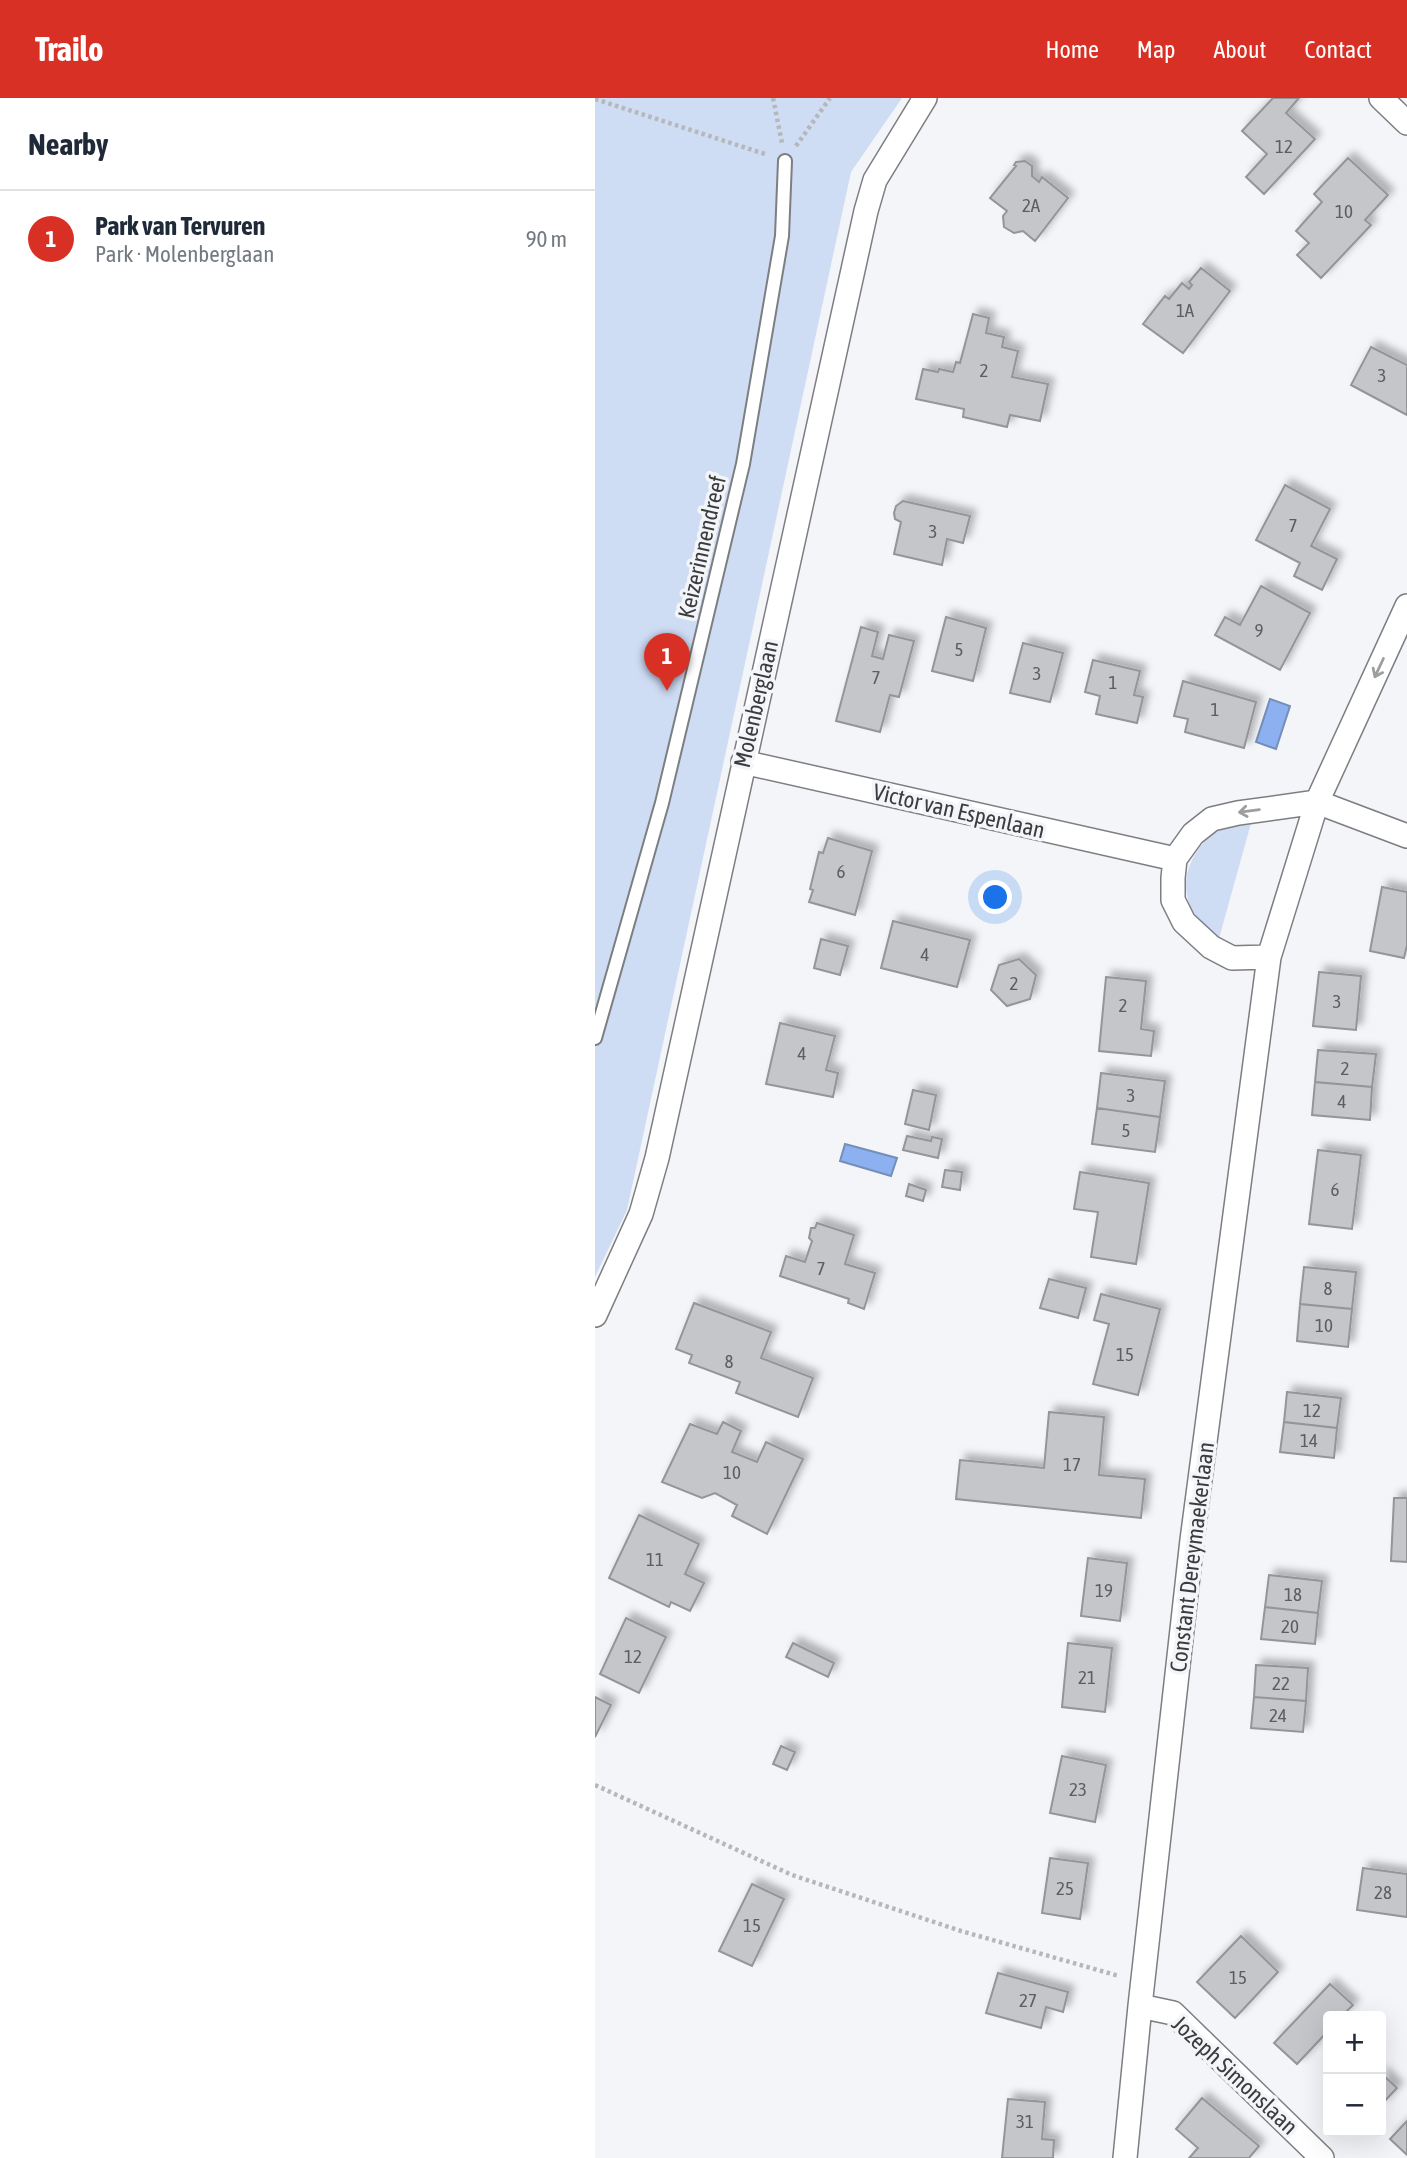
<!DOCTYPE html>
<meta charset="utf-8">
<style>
:root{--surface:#fff;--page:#f6f6f7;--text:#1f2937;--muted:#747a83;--line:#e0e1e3;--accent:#d93025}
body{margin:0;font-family:"Asap Condensed",sans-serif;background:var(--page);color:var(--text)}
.controls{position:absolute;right:21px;bottom:21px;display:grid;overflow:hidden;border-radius:7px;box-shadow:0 7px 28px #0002}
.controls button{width:63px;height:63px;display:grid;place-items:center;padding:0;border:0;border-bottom:2px solid var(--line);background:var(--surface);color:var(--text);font:35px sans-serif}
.you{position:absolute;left:401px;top:800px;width:24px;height:24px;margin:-18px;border:5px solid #fff;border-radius:50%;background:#1a73e8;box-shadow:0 0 0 10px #1a73e833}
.badge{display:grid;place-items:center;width:46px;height:46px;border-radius:50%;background:var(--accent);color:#fff;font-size:23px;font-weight:700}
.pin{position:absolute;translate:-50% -58px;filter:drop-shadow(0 2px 4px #0008)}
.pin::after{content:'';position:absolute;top:37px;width:24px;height:21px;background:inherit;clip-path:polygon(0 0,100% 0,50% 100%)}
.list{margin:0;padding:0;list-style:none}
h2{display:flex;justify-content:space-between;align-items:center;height:91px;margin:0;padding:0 28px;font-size:30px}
h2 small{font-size:23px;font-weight:400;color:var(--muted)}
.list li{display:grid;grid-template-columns:46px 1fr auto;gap:21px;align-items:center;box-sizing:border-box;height:98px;padding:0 28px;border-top:2px solid var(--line)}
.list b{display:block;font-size:26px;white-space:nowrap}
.list p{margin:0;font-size:23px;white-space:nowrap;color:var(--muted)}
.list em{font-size:23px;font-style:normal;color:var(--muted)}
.map{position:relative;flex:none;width:812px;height:2060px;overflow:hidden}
header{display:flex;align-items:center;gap:42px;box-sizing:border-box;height:98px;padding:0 35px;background:var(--accent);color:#fff}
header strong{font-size:33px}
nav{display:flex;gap:38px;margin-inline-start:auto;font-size:24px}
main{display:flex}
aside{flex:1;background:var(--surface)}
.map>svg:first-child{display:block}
.green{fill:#cedcf4}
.water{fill:#8db1f0;stroke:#748eba;stroke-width:2}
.building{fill:#c4c6c9;stroke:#939598;stroke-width:2;filter:url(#shadow)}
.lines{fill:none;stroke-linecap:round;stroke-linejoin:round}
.service-casing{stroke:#7c7e81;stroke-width:16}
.minor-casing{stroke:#7c7e81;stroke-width:26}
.path{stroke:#b5b7b9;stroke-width:4.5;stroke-dasharray:3.5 3.5;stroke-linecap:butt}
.service{stroke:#fff;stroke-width:12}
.minor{stroke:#fff;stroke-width:23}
.oneway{stroke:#9d9e9e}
.labels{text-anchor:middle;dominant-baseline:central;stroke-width:7;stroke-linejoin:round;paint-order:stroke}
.number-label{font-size:19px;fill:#5d5e60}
.street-label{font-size:23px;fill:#3b3c3d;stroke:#f3f5f8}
</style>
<header>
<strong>Trailo</strong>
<nav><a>Home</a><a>Map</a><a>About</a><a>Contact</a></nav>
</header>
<main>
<aside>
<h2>Nearby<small></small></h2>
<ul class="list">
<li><span class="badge">1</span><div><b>Park van Tervuren</b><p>Park · Molenberglaan</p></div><em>90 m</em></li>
</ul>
</aside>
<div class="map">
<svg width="812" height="2060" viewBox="0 0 812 2060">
<defs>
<filter id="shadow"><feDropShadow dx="6" dy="-6" stdDeviation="3.5" flood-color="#0004"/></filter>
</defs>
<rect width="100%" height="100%" fill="#f3f5f8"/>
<!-- green -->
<path class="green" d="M0 0H307L256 74 32 1112 0 1179Z
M658 718 623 844C594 818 579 787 603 752 610 742 620 731 631 726 640 722 649 721 658 718Z"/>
<!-- water -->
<path class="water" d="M675 601 695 608 681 651 661 644Z
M250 1046 302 1060 296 1078 245 1063Z"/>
<!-- building -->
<path class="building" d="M678 0H704L691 15 720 41 669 96 651 79 672 56 647 33Z
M753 60 793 97 770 122 776 127 726 180 702 157 714 145 701 133 727 104 719 96Z
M430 63 437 68V78L444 84 447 79 473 100 440 143 428 133 419 135 409 129 408 118 412 113 395 100 421 68 419 67 421 64Z
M606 170 635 193 588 255 548 226 570 198 574 201 587 185 594 191 597 187 594 184Z
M378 216 394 220 391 235 409 239 407 249 423 253 417 279 453 286 445 323 415 317 412 329 368 319 369 311 321 301 328 271 343 274 344 271 358 274 361 264 365 265Z
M776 249 812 267V317L756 287Z
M690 387 735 411 716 448 742 461 727 492 699 478 705 465 661 442Z
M308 403 375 418 368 445 352 441 347 467 299 456 306 424 300 421 299 415 301 408Z
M666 488 715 515 685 572 620 537 630 519 645 527Z
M351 519 391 530 378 583 337 573Z
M266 529 283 534 277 558 288 561 294 537 319 543 304 599 295 597 285 634 241 623Z
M428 545 468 555 455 604 415 595Z
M498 562 545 573 539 597 548 599 542 625 501 616 505 598 490 594Z
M588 583 661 604 649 650 590 634 593 621 579 618Z
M233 740 277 753 260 817 214 804 218 792 215 791 224 754 228 755Z
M787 789 812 794V847L809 860 775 853Z
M298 823 375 842 362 889 286 870Z
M226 841 253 848 245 877 219 870Z
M424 861 441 877 435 901 412 908 396 892 404 867Z
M724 874 766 878 761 932 718 928Z
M511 879 551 883 546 931 559 933 556 958 504 953Z
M185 925 240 938 231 972 243 975 238 999 171 986Z
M723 952 781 956 777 989 720 984Z
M506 975 570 983 565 1019 502 1010Z
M720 984 777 989 775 1022 717 1017Z
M318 992 341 997 334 1032 310 1026Z
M502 1010 565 1019 560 1054 497 1046Z
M312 1038 336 1043 337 1039 347 1041 343 1060 308 1052Z
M723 1052 766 1057 757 1131 714 1126Z
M350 1072 367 1074 365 1092 347 1089Z
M485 1074 554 1085 541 1166 496 1159 503 1114 479 1111Z
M314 1086 331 1092 328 1103 311 1098Z
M222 1125 259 1137 250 1166 280 1175 269 1211 253 1205 254 1201 185 1178 191 1158 210 1164 217 1143 214 1140 216 1130H220Z
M709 1169 761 1174 757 1211 705 1206Z
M454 1181 491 1190 483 1220 445 1210Z
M506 1196 565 1211 543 1297 498 1286 514 1226 499 1222Z
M99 1205 176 1234 166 1260 218 1280 203 1319 141 1295 145 1284 94 1265 97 1257 81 1251Z
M705 1206 757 1211 753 1249 702 1243Z
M692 1294 746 1300 742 1330 689 1324Z
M454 1314 509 1319 504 1377 550 1381 546 1420 361 1401 365 1362 449 1370Z
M128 1324 146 1333 137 1354 162 1364 171 1344 208 1361 172 1436 137 1418 142 1407 120 1395 107 1400 67 1384 95 1326 122 1336Z
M689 1324 742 1330 739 1360 685 1354Z
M799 1400H812V1464L796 1463Z
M44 1417 104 1446 90 1476 109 1485 95 1513 76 1504 74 1509 14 1480Z
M493 1460 532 1465 525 1523 486 1518Z
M674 1477 727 1483 723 1515 670 1509Z
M670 1509 723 1515 720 1546 666 1541Z
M31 1520 71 1539 44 1595 5 1576Z
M198 1545 239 1565 233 1579 191 1559Z
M473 1545 517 1550 510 1614 467 1609Z
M661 1567 713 1570 711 1603 659 1599Z
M0 1599 16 1607 0 1639Z
M659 1599 711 1603 708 1634 656 1630Z
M186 1648 200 1654 192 1672 178 1666Z
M467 1658 511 1667 500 1724 455 1715Z
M455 1760 493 1765 485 1821 447 1815Z
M768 1770 812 1776V1819L762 1812Z
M157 1786 189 1801 157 1868 124 1853Z
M646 1838 683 1874 640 1920 602 1884Z
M403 1875 473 1894 468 1914 451 1909 446 1930 391 1915Z
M735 1886 758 1907 747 1918H733V1933L702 1966 679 1945Z
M786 1975 802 1990 786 2007Z
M607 2000 664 2048 654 2060H594L603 2050 581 2031Z
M413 2001 450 2004 447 2041 459 2042 458 2060H407Z
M812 2023V2057L795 2041Z"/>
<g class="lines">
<!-- service casing -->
<g class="service-casing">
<path id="service" d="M0 940 67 705 148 366 187 138 190 63"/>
</g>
<!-- minor casing -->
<g class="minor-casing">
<path id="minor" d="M786 0 812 25
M148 664 580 761
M674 859 637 860 616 849 589 824 578 802V780L580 761 598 736 617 721 643 715 722 704 812 738
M0 1217 46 1116 62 1060 271 113 280 82 330 0
M545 1908 578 1915 727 2060
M530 2060 545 1908 597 1442 674 859 722 704 812 508"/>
</g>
<!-- path -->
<path class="path" d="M178 0 187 45
M0 1 173 57
M201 48 235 0
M0 1687 197 1777 366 1833 524 1878"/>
<!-- service -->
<use href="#service" class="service"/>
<!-- minor -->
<use href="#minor" class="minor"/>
</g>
<!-- one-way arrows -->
<defs><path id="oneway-shaft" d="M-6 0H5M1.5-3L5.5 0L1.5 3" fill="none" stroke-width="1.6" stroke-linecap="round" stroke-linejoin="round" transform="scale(1.75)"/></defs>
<g class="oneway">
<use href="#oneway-shaft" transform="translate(784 570) rotate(115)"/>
<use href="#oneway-shaft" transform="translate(654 713) rotate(172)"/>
</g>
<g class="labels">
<!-- number labels -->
<g class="number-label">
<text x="689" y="48">12</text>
<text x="436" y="107">2A</text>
<text x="749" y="113">10</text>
<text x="590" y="212">1A</text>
<text x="389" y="272">2</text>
<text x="787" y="277">3</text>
<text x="698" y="427">7</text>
<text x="338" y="433">3</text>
<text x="664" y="532">9</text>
<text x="364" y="551">5</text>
<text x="442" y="575">3</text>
<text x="281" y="579">7</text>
<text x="518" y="584">1</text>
<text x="620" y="611">1</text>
<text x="246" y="773">6</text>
<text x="330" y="856">4</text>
<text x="419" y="885">2</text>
<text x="742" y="903">3</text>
<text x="528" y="907">2</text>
<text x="207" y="955">4</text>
<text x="750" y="970">2</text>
<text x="536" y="997">3</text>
<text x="747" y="1003">4</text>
<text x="531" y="1032">5</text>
<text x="740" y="1091">6</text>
<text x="226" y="1170">7</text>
<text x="733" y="1190">8</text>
<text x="729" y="1227">10</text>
<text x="530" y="1256">15</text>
<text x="134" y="1263">8</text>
<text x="717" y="1312">12</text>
<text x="714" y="1342">14</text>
<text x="477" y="1366">17</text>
<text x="137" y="1374">10</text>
<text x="60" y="1461">11</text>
<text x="509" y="1492">19</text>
<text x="698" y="1496">18</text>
<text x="695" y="1528">20</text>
<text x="38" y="1558">12</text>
<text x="492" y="1579">21</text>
<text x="686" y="1585">22</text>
<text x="683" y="1617">24</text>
<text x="483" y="1691">23</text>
<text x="470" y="1790">25</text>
<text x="788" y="1794">28</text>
<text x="157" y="1827">15</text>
<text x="643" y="1879">15</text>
<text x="433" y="1902">27</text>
<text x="430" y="2023">31</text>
</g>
<!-- street labels -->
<g class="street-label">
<text transform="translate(107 449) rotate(-77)">Keizerinnendreef</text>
<text transform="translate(161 606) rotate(-77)">Molenberglaan</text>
<text transform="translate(364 713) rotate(13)">Victor van Espenlaan</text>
<text transform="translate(597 1459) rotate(-83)">Constant Dereymaekerlaan</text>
<text transform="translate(640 1977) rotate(43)">Jozeph Simonslaan</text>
</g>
</g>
</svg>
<div class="controls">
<button>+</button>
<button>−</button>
</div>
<div class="you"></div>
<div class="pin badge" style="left:72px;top:593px">1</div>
</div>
</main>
